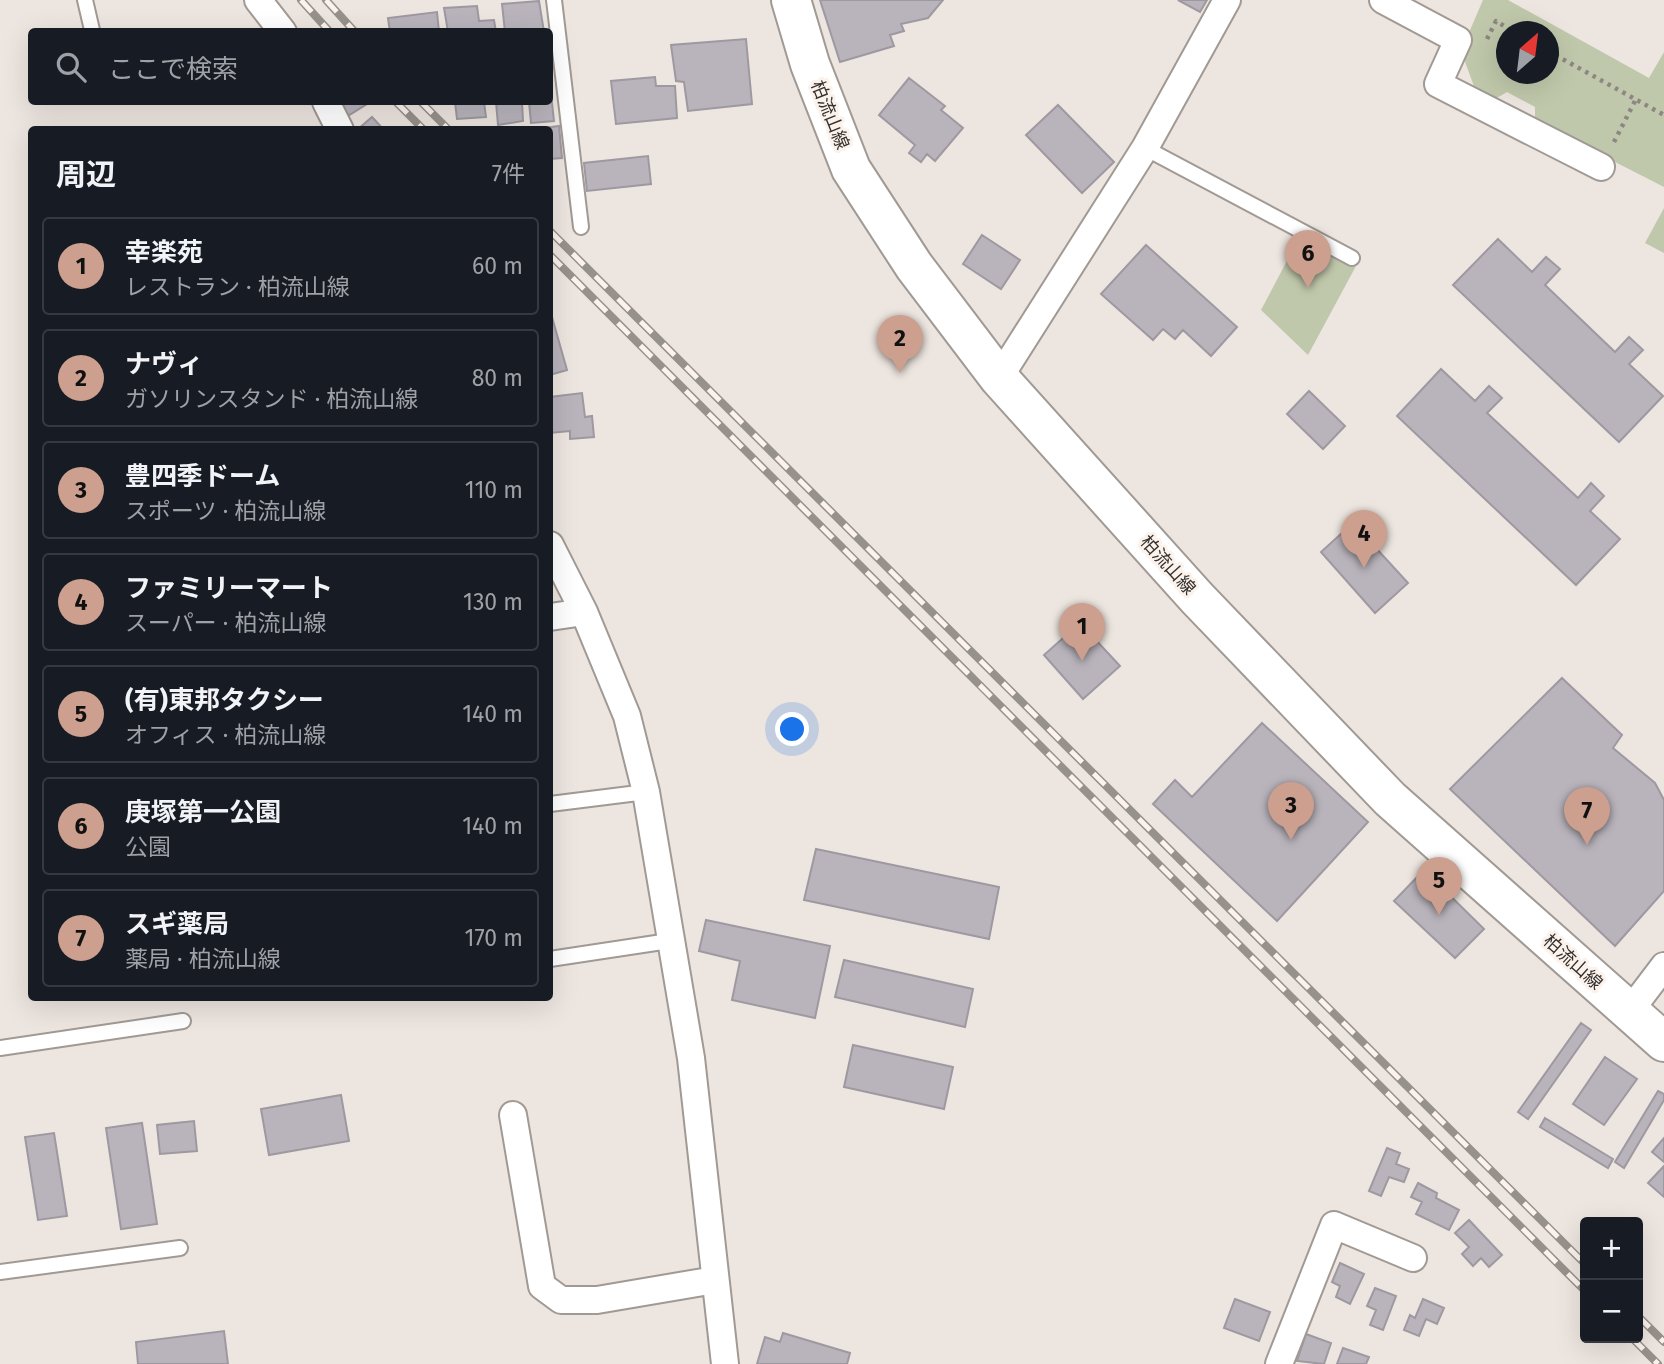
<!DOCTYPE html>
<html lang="ja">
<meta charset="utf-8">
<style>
:root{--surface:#171b24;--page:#20242c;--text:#f1f3f6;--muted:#9ea1a6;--line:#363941;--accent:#cc9f8e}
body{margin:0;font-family:"Fira Sans","Noto Sans JP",sans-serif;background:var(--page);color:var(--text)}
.controls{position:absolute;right:21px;bottom:21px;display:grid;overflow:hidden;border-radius:7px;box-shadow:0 7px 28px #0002}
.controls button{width:63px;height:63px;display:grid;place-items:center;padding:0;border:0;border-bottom:2px solid var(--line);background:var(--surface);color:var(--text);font:35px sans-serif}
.compass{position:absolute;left:1496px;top:21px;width:63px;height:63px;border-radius:50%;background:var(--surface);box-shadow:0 7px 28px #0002;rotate:28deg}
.you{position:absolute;left:793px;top:730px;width:24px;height:24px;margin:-18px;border:5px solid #fff;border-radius:50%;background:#1a73e8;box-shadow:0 0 0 10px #1a73e833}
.badge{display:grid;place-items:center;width:46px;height:46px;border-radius:50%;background:var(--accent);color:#111;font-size:23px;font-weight:700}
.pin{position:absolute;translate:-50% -58px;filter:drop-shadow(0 2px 4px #0008)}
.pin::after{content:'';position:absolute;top:37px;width:24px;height:21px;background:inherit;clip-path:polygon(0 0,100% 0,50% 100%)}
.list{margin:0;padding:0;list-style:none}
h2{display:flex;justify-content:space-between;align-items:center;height:91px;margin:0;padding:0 28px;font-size:30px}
h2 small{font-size:23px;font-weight:400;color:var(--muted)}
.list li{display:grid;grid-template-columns:46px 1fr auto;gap:21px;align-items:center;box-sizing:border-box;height:98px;margin:0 14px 14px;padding:0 14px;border:2px solid var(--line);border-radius:7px}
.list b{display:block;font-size:26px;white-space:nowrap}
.list p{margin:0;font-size:23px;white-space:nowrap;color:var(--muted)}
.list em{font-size:23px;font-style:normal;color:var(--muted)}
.icon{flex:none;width:38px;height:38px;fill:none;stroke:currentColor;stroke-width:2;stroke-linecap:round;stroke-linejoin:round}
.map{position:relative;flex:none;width:1664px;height:1364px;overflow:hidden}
.search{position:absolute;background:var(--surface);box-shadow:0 7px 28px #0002;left:28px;top:28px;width:525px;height:77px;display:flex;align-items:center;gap:18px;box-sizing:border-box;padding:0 24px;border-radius:7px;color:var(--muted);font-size:26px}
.panel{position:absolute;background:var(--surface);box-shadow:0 7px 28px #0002;left:28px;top:126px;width:525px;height:875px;border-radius:7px}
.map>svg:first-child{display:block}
.green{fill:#c0c8ab;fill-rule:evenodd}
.building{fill:#b9b4bc;stroke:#9e99a1;stroke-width:2}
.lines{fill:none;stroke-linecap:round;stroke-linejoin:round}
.service-casing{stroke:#a19993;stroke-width:18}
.minor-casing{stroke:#a19993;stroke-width:30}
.secondary-casing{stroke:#a19993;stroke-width:42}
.path{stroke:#8d8783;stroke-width:4.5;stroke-dasharray:3.5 5;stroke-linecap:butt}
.service{stroke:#fff;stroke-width:14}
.minor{stroke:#fff;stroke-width:26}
.secondary{stroke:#fff;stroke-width:38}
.rail-casing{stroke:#97918c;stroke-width:8}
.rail{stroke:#fbf2ec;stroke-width:5;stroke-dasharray:16;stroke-linecap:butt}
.labels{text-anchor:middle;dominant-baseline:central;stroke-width:6;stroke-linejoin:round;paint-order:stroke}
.street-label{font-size:18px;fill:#34302e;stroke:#fbf2ec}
</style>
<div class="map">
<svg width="1664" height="1364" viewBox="0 0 1664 1364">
<rect width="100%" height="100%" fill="#ede5df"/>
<!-- green -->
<path class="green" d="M1483 0H1508L1649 78 1664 52V187L1535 121V107L1507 92 1495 99 1475 89 1461 51ZM1506 32H1548V74H1506Z
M1664 208V253L1645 243Z
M1300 236 1356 266 1308 355 1261 310Z"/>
<!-- building -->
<path class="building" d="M820 0H943L928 18 901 24 904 31 890 35 894 46 840 62Z
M1178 0H1207L1200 12Z
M539 1 544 32H505L502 4Z
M477 6 479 21 494 20 496 32H448L444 8Z
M437 12 439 32H390L388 18Z
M746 39 752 104 688 111 684 82 676 81 671 45Z
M655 77 656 86H675L677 118 616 124 611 81Z
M909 78 945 106 941 110 963 128 935 161 927 154 921 162 909 153 915 145 879 115Z
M550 85 554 121 531 123 529 102H550Z
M337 102H365L367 104 346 117Z
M455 102H484L486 117 457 119Z
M496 102H522L523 121 498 125Z
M1058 105 1114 162 1082 193 1026 135Z
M372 117 384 130H357Z
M559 126 562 158 550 159V130H531Z
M648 156 651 184 587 191 584 163Z
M982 235 1020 260 1001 289 963 264Z
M1498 239 1532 272 1546 257 1560 269 1545 285 1615 352 1629 337 1643 350 1629 364 1663 396 1619 442 1453 285Z
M1146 245 1237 327 1211 356 1183 330 1175 339 1163 329 1153 340 1101 294Z
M550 310 567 370 550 375Z
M1441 369 1475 401 1489 386 1502 398 1487 413 1578 498 1591 483 1604 496 1590 511 1620 539 1576 585 1397 416Z
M1309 391 1345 426 1323 449 1287 414Z
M582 393 585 417 592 416 594 437 570 439V431L550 433V397Z
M1353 523 1408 583 1375 613 1321 552Z
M1080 623 1120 666 1083 699 1044 655Z
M1562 678 1622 735 1613 748 1655 783 1664 800V891L1615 946 1450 789Z
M1262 723 1368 822 1277 921 1153 804 1175 780 1192 797Z
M816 849 999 887 989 939 804 900Z
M1424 870 1484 929 1455 958 1394 901Z
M706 920 830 946 815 1018 732 1000 740 961 699 951Z
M844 960 973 989 965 1027 835 997Z
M1581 1023 1591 1030 1528 1119 1518 1112Z
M853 1045 953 1067 944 1109 844 1087Z
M1605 1057 1637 1079 1604 1125 1573 1104Z
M1658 1091 1664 1094V1100L1624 1168 1615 1162Z
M341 1095 349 1141 269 1155 261 1109Z
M1545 1118 1613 1159 1608 1168 1540 1127Z
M194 1121 197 1151 160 1154 157 1125Z
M142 1123 157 1224 121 1229 106 1128Z
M54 1133 67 1216 38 1220 25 1137Z
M1664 1138V1162L1652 1152Z
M1387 1148 1400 1153 1396 1164 1409 1169 1404 1182 1389 1177 1381 1196 1369 1191Z
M1664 1166V1197L1648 1183Z
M1418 1183 1437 1193 1436 1198 1459 1210 1449 1230 1416 1214 1422 1202 1411 1197Z
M1469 1220 1502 1255 1489 1267 1481 1258 1473 1266 1462 1254 1469 1247 1455 1233Z
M1340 1263 1364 1274 1350 1304 1336 1297 1340 1286 1332 1282Z
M1375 1288 1396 1296 1383 1330 1370 1325 1376 1310 1367 1306Z
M1235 1299 1270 1312 1259 1341 1224 1328Z
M1423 1299 1444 1308 1437 1324 1426 1319 1419 1336 1404 1330 1410 1315 1415 1318Z
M224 1331 228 1364H138L136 1342Z
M783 1333 850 1353 847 1364H757L765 1337 780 1342Z
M1306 1334 1331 1343 1324 1364 1297 1361Z
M1343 1348 1369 1357 1366 1364H1337Z"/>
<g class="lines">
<!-- service casing -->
<g class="service-casing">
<path id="service" d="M85 0 92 30
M554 0 581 227
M1145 148 1352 258
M550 804 646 792
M550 959 669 941
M0 1048 183 1021
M0 1272 180 1248"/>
</g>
<!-- minor casing -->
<g class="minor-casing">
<path id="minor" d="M258 0 283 32
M1383 0 1458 40 1438 84 1601 167
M326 102 340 130
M999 378 1145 148 1227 0
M550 545 584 612 627 716 646 792 691 1058 725 1364
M550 617 584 612
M1629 1012 1664 966
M513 1115 542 1286 561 1300H597L715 1280
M1279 1364 1334 1225 1413 1258"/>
</g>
<!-- secondary casing -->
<g class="secondary-casing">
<path id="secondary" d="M791 0 810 64 851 169 914 266 999 378 1197 598 1390 799 1664 1042"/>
</g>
<!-- path -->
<path class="path" d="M1487 39 1496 21 1514 32
M1548 51 1664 115
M1614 142 1636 99"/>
<!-- service -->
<use href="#service" class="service"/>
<!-- minor -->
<use href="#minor" class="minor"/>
<!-- secondary -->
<use href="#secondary" class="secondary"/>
<!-- rail casing -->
<g class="rail-casing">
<path id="rail" d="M301 0 330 32
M326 0 355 32
M396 102 424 130
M421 102 449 130
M550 231 1585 1264
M550 255 1585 1291
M1638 1316 1664 1342
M1632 1338 1658 1364"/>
</g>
<!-- rail -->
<use href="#rail" class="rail"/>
</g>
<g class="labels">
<!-- street labels -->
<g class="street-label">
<text transform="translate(830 115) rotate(68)">柏流山線</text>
<text transform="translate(1168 565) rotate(48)">柏流山線</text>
<text transform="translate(1573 962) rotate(42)">柏流山線</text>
</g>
</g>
</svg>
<div class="controls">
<button>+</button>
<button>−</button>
</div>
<svg class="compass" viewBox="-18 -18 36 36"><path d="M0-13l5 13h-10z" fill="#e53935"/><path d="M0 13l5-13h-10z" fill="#9ea1a6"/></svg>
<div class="you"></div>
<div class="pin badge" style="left:1082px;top:661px">1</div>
<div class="pin badge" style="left:900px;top:373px">2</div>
<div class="pin badge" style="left:1291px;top:840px">3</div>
<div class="pin badge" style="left:1364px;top:568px">4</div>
<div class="pin badge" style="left:1439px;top:915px">5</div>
<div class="pin badge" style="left:1308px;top:288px">6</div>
<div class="pin badge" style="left:1587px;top:845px">7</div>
<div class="search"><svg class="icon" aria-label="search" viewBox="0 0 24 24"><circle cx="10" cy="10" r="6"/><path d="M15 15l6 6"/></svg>ここで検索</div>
<section class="panel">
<h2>周辺<small>7件</small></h2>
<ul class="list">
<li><span class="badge">1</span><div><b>幸楽苑</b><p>レストラン · 柏流山線</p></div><em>60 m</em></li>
<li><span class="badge">2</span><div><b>ナヴィ</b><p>ガソリンスタンド · 柏流山線</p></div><em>80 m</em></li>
<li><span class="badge">3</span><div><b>豊四季ドーム</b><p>スポーツ · 柏流山線</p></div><em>110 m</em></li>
<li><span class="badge">4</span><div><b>ファミリーマート</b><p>スーパー · 柏流山線</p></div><em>130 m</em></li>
<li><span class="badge">5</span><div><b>(有)東邦タクシー</b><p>オフィス · 柏流山線</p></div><em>140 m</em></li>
<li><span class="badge">6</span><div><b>庚塚第一公園</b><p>公園</p></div><em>140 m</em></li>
<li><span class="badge">7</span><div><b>スギ薬局</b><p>薬局 · 柏流山線</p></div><em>170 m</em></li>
</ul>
</section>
</div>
